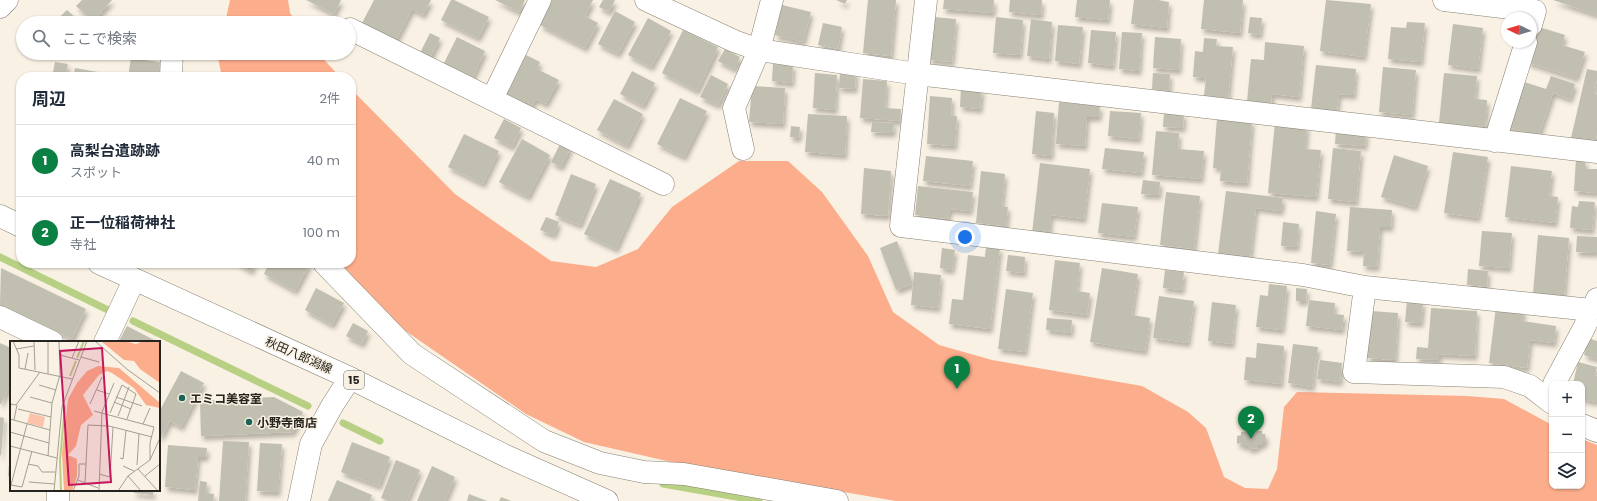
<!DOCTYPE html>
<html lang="ja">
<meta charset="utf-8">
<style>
:root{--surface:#fff;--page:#f2f2f3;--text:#1f2937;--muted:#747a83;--line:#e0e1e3;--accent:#0b8043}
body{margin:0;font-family:Poppins,"Noto Sans JP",sans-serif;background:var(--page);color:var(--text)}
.controls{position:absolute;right:12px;bottom:12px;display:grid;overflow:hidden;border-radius:8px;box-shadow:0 1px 3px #0004}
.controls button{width:36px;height:36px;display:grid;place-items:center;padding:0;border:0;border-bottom:1px solid var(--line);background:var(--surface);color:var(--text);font:20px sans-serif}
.compass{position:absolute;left:1501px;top:12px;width:36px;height:36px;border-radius:50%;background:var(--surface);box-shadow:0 1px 3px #0004;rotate:274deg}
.you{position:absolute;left:965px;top:237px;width:14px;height:14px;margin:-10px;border:3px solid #fff;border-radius:50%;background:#1a73e8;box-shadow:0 0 0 6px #1a73e833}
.badge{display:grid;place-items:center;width:26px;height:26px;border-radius:50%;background:var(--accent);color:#fff;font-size:13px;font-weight:700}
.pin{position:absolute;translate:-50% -33px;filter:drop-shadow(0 1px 2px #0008)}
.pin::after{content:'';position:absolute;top:21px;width:14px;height:12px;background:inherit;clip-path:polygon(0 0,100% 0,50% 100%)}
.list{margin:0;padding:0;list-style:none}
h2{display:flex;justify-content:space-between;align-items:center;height:52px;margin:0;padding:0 16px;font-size:17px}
h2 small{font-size:13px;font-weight:400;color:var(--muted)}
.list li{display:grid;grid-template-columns:26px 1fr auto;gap:12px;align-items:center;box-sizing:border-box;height:72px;padding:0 16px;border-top:1px solid var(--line)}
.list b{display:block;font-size:15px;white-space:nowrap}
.list p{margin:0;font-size:13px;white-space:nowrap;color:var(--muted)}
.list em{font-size:13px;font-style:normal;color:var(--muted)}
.icon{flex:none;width:22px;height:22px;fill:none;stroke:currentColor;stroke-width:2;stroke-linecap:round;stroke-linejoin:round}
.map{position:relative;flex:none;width:1597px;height:501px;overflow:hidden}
.search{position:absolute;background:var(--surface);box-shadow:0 1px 3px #0004;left:16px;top:16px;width:340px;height:44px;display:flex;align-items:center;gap:10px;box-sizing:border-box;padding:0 14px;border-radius:22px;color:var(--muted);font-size:15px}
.panel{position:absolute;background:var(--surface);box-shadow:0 1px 3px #0004;left:16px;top:72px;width:340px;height:196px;border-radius:16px}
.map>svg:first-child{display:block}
.forest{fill:#fcad8b}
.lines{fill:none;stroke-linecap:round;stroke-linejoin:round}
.stream{stroke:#b7d083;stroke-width:7}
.building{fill:#c1bfb0;filter:url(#shadow)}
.minor-casing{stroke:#878073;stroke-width:23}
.major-casing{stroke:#878073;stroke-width:23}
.minor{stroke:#fff;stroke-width:22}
.major{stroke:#fff;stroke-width:22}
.poi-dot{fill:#196359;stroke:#f9f1e3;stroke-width:1.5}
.labels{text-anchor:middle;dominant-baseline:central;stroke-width:3;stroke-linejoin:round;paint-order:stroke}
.shield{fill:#f9f1e3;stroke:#656158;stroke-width:1}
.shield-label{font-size:11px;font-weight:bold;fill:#25231d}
.street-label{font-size:12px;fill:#25231d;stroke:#f9f1e3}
.poi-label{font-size:12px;font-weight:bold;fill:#25231d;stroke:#f9f1e3;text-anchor:start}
.inset-river{fill:none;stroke:#b7d083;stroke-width:2}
.inset-road{fill:none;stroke:#a49f94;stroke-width:1}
.view{fill:#c2185b;fill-opacity:0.15;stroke:#c2185b;stroke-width:2}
.inset-edge{fill:none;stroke:#25231d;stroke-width:2}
</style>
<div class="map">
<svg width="1597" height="501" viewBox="0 0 1597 501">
<defs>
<filter id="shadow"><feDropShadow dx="2.5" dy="4.5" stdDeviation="2" flood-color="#0004"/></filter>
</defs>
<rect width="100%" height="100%" fill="#f9f1e3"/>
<!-- forest -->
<path class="forest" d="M230 0H288L290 13 297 23H225Z
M219 53H318L340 77H222L218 58Z
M351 89 455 194 551 261 596 267 638 249 672 207 739 161H788L822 192 868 256 893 312 939 345 992 360 1142 386 1188 412 1206 428 1224 477 1245 488 1268 489 1277 469 1284 407 1297 392 1467 396 1504 399 1552 425V486H1582V439L1597 445V501H896L680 464 584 442 526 414 397 325 339 263H351Z"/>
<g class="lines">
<!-- stream -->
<path class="stream" d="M0 257 108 310
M133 321 308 406
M343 423 380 441
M663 484 759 501"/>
</g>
<!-- building -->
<path class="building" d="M82 0H112L93 21 76 6Z
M306 0H341L334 14Z
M374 0H431L423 15 412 9 395 42 361 25Z
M451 0H454L489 17 478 38 441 20Z
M495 0H525L519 12Z
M552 0H593L585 16 598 23 585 48 540 25Z
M603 0H615L609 12 599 7Z
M836 0H847L845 4Z
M868 0H896L891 56 863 53Z
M944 0H994L993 13 943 9Z
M1010 0H1042L1041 15 1009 12Z
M1077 0H1110L1108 20 1075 17Z
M1134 0H1158L1169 2 1167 28 1131 24Z
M1204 0H1243L1240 33 1201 29Z
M1326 0 1371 4 1364 57 1320 51Z
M1553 0H1597V15Z
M782 5 811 12 803 42 775 35Z
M67 10 78 20 75 23H53Z
M615 11 635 22 618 54 598 44Z
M934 17 956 19 952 62 929 60Z
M996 17 1023 20 1020 55 993 53Z
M1250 17 1262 18 1260 35 1248 33Z
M648 18 671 31 651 67 628 55Z
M1031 19 1052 22 1049 59 1027 56Z
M1407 22 1425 23 1421 62 1388 59 1391 27 1406 28Z
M823 23 842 27 838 49 818 45Z
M1453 24 1483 28 1478 69 1448 65Z
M1058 25 1083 27 1079 64 1055 61Z
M1539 27 1565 35 1562 45 1585 52 1576 78 1527 62Z
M683 30 718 47 697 91 662 73Z
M1091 30 1116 32 1113 66 1088 63Z
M1122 32 1142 33 1139 71 1119 69Z
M430 33 440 38 430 58 420 53Z
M457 37 485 51 472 79 443 65Z
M1155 37 1181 39 1179 70 1153 68Z
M1204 38 1217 39 1216 46 1233 47 1228 98 1204 96 1206 78 1193 77 1195 51 1203 52Z
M1265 42 1304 46 1299 97 1272 94 1271 104 1247 102 1251 59 1264 60Z
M725 49 740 57 734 69 718 61Z
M522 53 540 62 537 69 559 80 546 104 536 99 532 105 524 101 521 106 501 96Z
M131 58 160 62 159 77H128Z
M55 62 68 64 65 77H52Z
M773 64 793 65 792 83 772 81Z
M1316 65 1356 69 1354 95 1339 94 1337 111 1311 109Z
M1383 67 1416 70 1412 115 1379 112Z
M75 68 121 76V77H73Z
M1587 69 1597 71V79L1594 93 1597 94V134L1595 144 1571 138Z
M632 71 655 83 643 106 620 94Z
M840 71 856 72 855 89 839 88Z
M815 73 837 75 835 110 813 108Z
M1153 73 1170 74 1169 91 1152 89Z
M1444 73 1477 76 1475 99 1487 100 1485 127 1439 123Z
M711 75 728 84 718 105 700 97Z
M1551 76 1575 84 1570 99 1553 93 1538 137 1506 126 1521 81 1546 89Z
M863 79 887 81 885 108 901 109 900 121 860 118Z
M752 86 785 88 783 124 749 122Z
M961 88 982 89 980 109 960 107Z
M930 96 952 98 951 116H957L955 146 927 144Z
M680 98 707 111 684 157 657 144Z
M614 99 643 114 627 146 597 130Z
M1059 102 1100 106 1099 117H1087L1085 146 1056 144Z
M1036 111 1054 113 1051 156 1032 154Z
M1110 111 1141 113 1139 139 1108 136Z
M1164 113 1184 114 1183 128 1163 127Z
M808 114 847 116 845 155 805 152Z
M1217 118 1252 121 1247 183 1220 181 1221 168H1213Z
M504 119 521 128 512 147 494 138Z
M872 122 894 123 893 133 871 132Z
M1275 123 1307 126 1305 149 1321 150 1316 197 1268 193Z
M791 126 800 127 799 138 790 137Z
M1336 130 1366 132 1365 146 1335 144Z
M1156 131 1179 133 1178 149 1204 151 1201 179 1152 175Z
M464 134 499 151 483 184 448 167Z
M522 139 550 155 528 197 499 182Z
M561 142 571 147 561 167 551 162Z
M1105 148 1144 152 1141 173 1102 169Z
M1333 148 1361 151 1356 202 1328 199Z
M1453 152 1488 157 1478 218 1444 213Z
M1394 155 1428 166 1415 207 1381 197Z
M926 156 973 161 970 186 923 181Z
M1576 159 1585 160V169H1597V193L1574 191Z
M1040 163 1090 169 1084 219 1051 215 1049 236 1032 234Z
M1511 166 1552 171 1549 196 1558 197 1555 223 1505 217Z
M864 168 891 171 888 216 861 214Z
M981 171 1005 174 1002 206 1008 207 1006 226 976 223Z
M571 174 596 184 580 225 555 215Z
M610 179 641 193 616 249 584 234Z
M1143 180 1160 182 1159 195 1141 194Z
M918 186 973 192 970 211 950 209 948 219 915 215Z
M1226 191 1283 198 1281 211 1256 208 1250 258 1218 254Z
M1166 192 1200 196 1194 249 1160 245Z
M1579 201 1595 202 1592 230 1570 228 1572 206 1578 207Z
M1102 203 1138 207 1134 237 1098 233Z
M1350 207 1392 210 1391 227H1380L1377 267 1363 266 1364 252 1347 251Z
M1316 211 1336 214 1330 265 1311 263Z
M546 217 559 222 554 235 540 230Z
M1283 222 1299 224 1297 247 1281 246Z
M1482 231 1512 233 1509 268 1479 266Z
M1538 235 1569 238 1564 297 1533 294Z
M1577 236 1597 237V253L1576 252Z
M897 241 913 284 896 290 880 248Z
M986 247 1000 248 990 329 949 324 952 299 963 300 968 255 985 257Z
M942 248 955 250 952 270 940 268Z
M1008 255 1025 257 1024 273 1006 271Z
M1055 260 1080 263 1077 291 1090 293 1087 315 1049 310Z
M236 263H255L251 271Z
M269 263H310L295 291 264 274Z
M1 268 86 309 72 339 0 305Z
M1102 268 1138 274 1132 315 1150 318 1145 351 1090 342Z
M1468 269 1488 271 1487 287 1467 285Z
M1165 270 1184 272 1182 290 1163 288Z
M914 272 941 275 938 308 911 305Z
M1269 284 1287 286 1282 330 1256 327 1260 295 1268 296Z
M316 288 344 303 332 325 305 310Z
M1296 288 1307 289 1306 301H1296Z
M1006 289 1033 293 1025 352 998 349Z
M1159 296 1194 301 1188 343 1153 338Z
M1309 300 1335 303 1334 314 1344 315 1342 330 1306 326Z
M1407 300 1423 302 1421 323 1405 322Z
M1212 302 1236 305 1232 344 1208 341Z
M1496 307 1524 310 1522 321 1556 326 1554 343 1530 340 1527 368 1489 363Z
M1431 308 1477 311 1475 356 1439 354V360L1416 359 1417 347 1428 348Z
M1371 311 1398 313 1395 360 1367 358Z
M1047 318 1072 320 1071 333 1046 330Z
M353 323 368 331 362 344 346 336Z
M127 326 154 340 152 342 119 341Z
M1588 338 1597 341V359L1584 355Z
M0 343 11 348V383L1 404H0Z
M1257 343 1284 346 1281 384 1244 380 1246 357 1256 358Z
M1293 344 1318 347 1312 387 1288 383Z
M1320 360 1342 363 1340 382 1317 379Z
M1578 362 1597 367 1595 375 1597 376V402L1582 399V384H1573Z
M181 371 204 383 181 427 170 421 161 437 159 436V412Z
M274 397 303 412 293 432 201 436 200 401Z
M0 417 4 418 1 456 0 455Z
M1247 429H1256V431H1262V434H1265L1266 442H1263V445H1257L1258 448 1248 449V446H1241V443L1237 444V436L1241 435V432L1247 431Z
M223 441 249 442 245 501H219Z
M352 442 390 457 379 486 341 472Z
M260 443 282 444 278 492 257 491Z
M168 445 207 448 206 457H198L195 490 165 487Z
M10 453H11V477L8 476Z
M396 460 420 470 407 501H389L381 498Z
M432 466 455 477 445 501H417Z
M337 480 372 495 370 501H328Z
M200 481 207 482 206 493 214 494 213 501H198Z
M134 490H153V495L134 493Z
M469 494 487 501H467Z
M501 497 511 501H499Z"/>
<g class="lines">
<!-- minor casing -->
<g class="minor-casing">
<path id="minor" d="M646 0 734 41 759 50 917 74 1597 152
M926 0 901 226 1303 275 1365 287 1592 310
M1444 0 1535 11 1531 25
M350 29 663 184
M171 77 172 53
M492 99 540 0
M1495 141 1526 42
M743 149 734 108 759 50 772 0
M324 263 412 354 544 441 600 463 644 472 684 474 837 501
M1365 287 1354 372 1504 377 1530 386 1552 403
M0 317 52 342
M105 342 134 280
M1554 384 1584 328 1597 299
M1582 425 1597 431
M58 501V490
M299 501 311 444 332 406 350 378"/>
</g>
<!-- major casing -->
<g class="major-casing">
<path id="major" d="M0 7 7 0
M0 216 21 226
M99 263 350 378 506 456 607 501"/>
</g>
<!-- minor -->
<use href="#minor" class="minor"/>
<!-- major -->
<use href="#major" class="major"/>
</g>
<!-- markers -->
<g class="poi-dot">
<circle cx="182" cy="398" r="4"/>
<circle cx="249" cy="422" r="4"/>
</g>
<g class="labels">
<!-- shield labels -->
<rect class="shield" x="344" y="371" width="20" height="18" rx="3"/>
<g class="shield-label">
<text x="354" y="380">15</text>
</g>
<!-- street labels -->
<g class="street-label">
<text transform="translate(299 355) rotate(24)">秋田八郎潟線</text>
</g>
<!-- poi labels -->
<g class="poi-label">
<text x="190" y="398">エミコ美容室</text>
<text x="257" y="422">小野寺商店</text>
</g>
</g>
<!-- overview -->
<g transform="translate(10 341)">
<rect width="150" height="150" fill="#f9f1e3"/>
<path d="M20 72 35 76 33 86 17 82Z" fill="#fcc3aa"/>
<path d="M91 0H114L126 3 133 0H150V42L130 28 124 20 114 19ZM88 25 109 27 150 62V67L136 64 124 47 102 32 97 30 89 34 73 54 83 74 71 84 66 105 58 114 67 118V135L62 150H54L52 112 58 58 67 42 77 30Z" fill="#fcad8b"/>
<path class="inset-river" d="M67 17 74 0M60 35 66 20M51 150 50 119 55 65"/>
<path class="inset-road" d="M3 0 9 14V27L62 38M24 0 25 29M38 0V33M85 0 118 29 150 52M6 8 24 5M50 14 69 19M71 16 89 21M62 17 69 0M15 28 18 12M29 44 46 49M87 49 99 53M20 56 42 62M106 56 132 65M104 61 121 68M0 63 6 64 30 31M80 63 92 36M8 68 41 76M84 70 144 86 140 102V119M100 72 112 44 126 53 117 78M108 75 119 46M0 78 40 89M4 79 7 64M133 83 140 67M0 91 39 102M0 105 47 117M38 115 42 62 50 34 49 0M110 117 113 118 116 89M18 123 28 125 32 131H45M127 124 129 93M113 125 124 130M128 128 148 150M89 133 100 136 103 86M118 135 131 150M135 135 150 123M68 139 88 147M19 141 44 143M75 142 78 84 99 85 142 96M1 144 17 83M1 144 12 146 22 110M44 150 52 66 77 0M63 150 69 135V123H76M89 150 92 71 104 42M108 150 118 135 140 119 150 97"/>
<path class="view" d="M92 7 101 141 59 144 50 10Z"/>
<rect width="150" height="150" class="inset-edge"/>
</g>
</svg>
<div class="controls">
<button>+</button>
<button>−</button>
<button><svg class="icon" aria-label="layers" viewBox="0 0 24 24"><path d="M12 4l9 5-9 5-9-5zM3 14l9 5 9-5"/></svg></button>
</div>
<svg class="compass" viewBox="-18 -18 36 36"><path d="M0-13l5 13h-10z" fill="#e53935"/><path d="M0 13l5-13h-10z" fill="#747a83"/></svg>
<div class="you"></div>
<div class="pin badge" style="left:957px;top:389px">1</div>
<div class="pin badge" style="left:1251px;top:439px">2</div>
<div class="search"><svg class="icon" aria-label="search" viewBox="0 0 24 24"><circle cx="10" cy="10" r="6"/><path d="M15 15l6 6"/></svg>ここで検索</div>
<section class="panel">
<h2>周辺<small>2件</small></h2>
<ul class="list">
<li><span class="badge">1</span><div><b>高梨台遺跡跡</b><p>スポット</p></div><em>40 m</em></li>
<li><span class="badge">2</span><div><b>正一位稲荷神社</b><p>寺社</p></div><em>100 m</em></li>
</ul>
</section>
</div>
